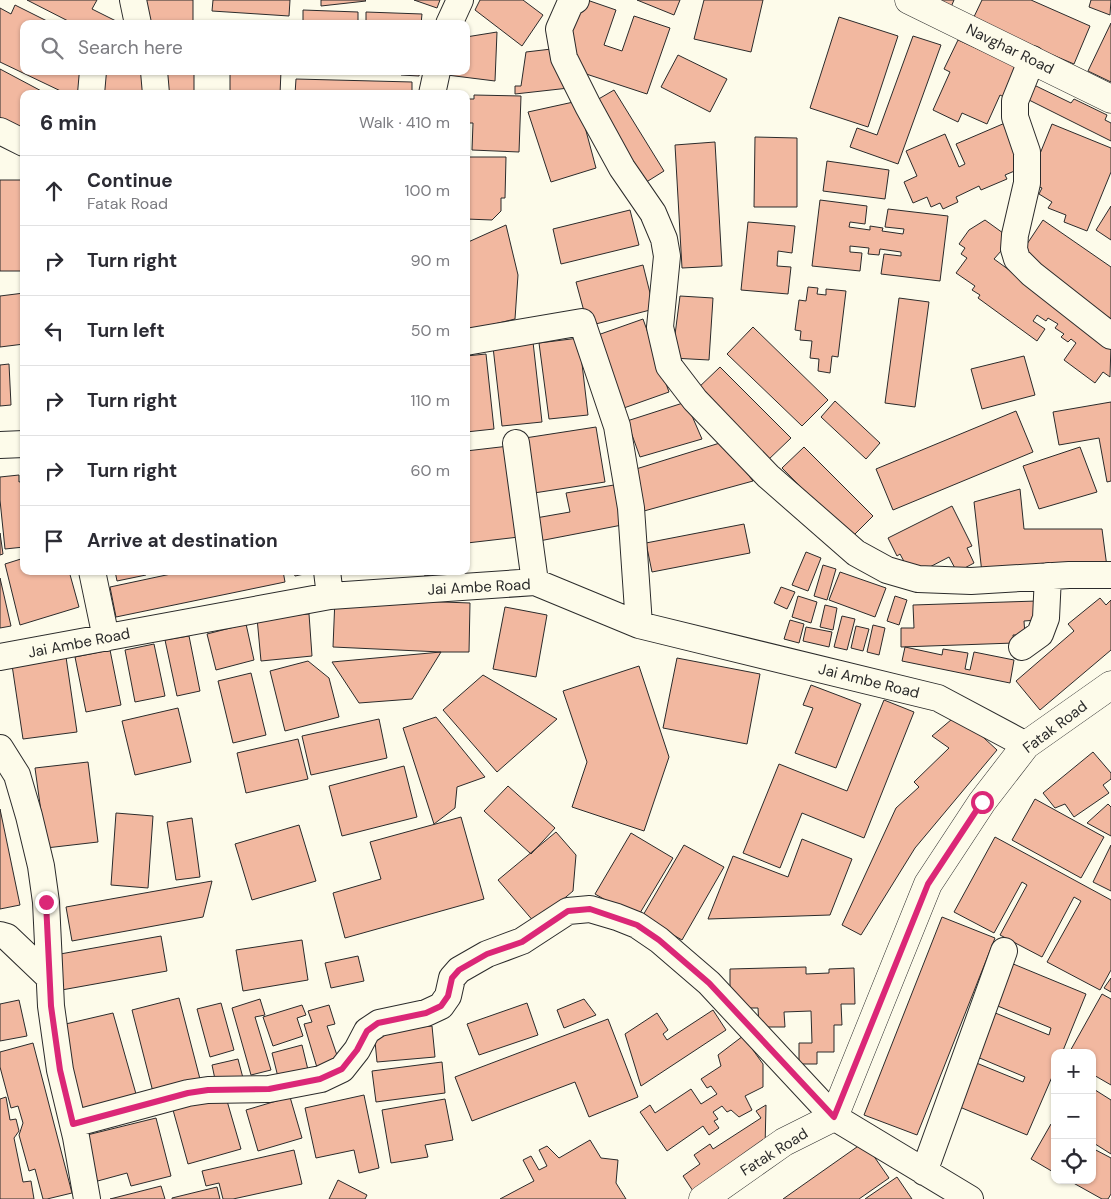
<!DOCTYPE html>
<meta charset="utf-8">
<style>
:root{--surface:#fff;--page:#f2f2f3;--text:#2b2b33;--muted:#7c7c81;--line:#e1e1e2}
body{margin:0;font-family:"DM Sans",sans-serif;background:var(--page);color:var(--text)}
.controls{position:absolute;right:15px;bottom:15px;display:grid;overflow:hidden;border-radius:10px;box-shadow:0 1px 4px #0004}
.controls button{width:45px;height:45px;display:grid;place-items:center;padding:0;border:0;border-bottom:1px solid var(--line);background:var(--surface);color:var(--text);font:25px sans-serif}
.stop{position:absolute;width:15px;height:15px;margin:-11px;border:4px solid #db2777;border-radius:50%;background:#fff}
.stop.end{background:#db2777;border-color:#fff;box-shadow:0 1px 5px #0008}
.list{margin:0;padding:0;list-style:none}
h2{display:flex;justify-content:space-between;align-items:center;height:65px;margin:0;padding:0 20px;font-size:21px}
h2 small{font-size:16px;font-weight:400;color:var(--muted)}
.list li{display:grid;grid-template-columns:32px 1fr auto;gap:15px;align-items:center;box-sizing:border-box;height:70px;padding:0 20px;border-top:1px solid var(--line)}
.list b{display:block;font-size:19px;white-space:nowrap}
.list p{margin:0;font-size:16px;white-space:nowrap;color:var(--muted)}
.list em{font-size:16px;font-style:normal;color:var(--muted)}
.icon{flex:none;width:28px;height:28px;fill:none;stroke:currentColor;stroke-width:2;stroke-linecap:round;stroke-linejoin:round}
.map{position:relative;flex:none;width:1111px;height:1199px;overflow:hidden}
.search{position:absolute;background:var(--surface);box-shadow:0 1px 4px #0004;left:20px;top:20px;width:450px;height:55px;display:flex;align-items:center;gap:12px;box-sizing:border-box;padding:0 18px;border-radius:10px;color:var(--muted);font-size:19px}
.panel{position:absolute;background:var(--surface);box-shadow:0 1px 4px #0004;left:20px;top:90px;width:450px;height:485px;border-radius:10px}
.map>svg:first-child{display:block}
.building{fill:#f2b8a0;stroke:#2b2b2b}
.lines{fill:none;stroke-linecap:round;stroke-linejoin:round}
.minor-casing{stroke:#2b2b2b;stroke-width:28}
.major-casing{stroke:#2b2b2b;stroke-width:29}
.minor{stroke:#fdfbea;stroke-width:26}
.major{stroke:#fdfbea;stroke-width:28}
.route{stroke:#db2777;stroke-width:6}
.labels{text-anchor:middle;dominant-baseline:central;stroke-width:4;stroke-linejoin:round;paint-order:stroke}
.street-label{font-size:15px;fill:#2b2b2b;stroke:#fdfbea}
</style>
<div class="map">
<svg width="1111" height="1199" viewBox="0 0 1111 1199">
<rect width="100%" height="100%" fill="#fdfbea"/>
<!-- building -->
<path class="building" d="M27 0H97L92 9 120 23 74 24Z
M142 0H193V24H142Z
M213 0H290L289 16 212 11Z
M321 0H365L366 1 321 6Z
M414 0H440L437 8Z
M480 0H523L543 15 522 46 475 10Z
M582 0H587L616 10 604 45 622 51 634 16 670 28 647 94 571 69 564 52Z
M637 0H680L674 15Z
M704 0H763L751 52 694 39Z
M919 0H954L949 12Z
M982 0H1031L1090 26 1074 64 972 21Z
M1091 0H1111L1110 15 1089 7Z
M15 5 53 24H24V71H87L77 94H67L0 62V8L11 14Z
M303 10 358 12V24H303Z
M366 12 422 14 421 24H366Z
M839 17 898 36 868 127 810 108Z
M202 22 251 24H202Z
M1111 23V82L1088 71Z
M497 32 495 81 447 75 448 71H466V37Z
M913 36 941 45 898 164 850 147 857 128 877 135Z
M958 40 1022 69 1008 99 1000 95 987 124 962 113 958 122 933 110 950 72 944 69Z
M560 48 569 88 515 94V86H521L526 52Z
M678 55 727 79 710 112 661 87Z
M0 69 47 94H24V135L0 122Z
M97 71H143L144 94H97Z
M158 71H194V94H159Z
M230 71H281L280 94H230Z
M401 71H420L419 76 401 75Z
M296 79 412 82V94H295Z
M1034 85 1071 103 1074 99 1107 115 1105 120 1111 123V141L1027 99Z
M614 90 664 171 640 186 590 104Z
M474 95 521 96 519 152 472 150 473 123H466V99H474Z
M578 101 596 168 551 182 528 112Z
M1005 123 1024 167 1005 175 1007 179 981 190 979 186 956 197 958 202 943 209 940 203 931 207 927 197 913 203 904 182 917 176 906 151 945 134 959 167 965 164 956 144Z
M1052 124 1111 148V172L1087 231 1064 222 1066 215 1048 208 1052 202 1039 194 1042 188 1035 185 1033 171Z
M755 137 797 138V207H754Z
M715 142 722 266 682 268 675 145Z
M466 157H506L505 198H501V211L492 220 466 219Z
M827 161 889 170 885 199 823 191Z
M0 180H24V222H22V231H24V271H0Z
M820 200 867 206 865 224 850 222 849 227 870 230V226L883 228 882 231 903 234 904 229 885 227 888 209 948 216 940 281 881 274 884 254 901 256V252L880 249 879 255 868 254 869 248 850 246V252L862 253 860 271 812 266Z
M1111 206V240L1096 230Z
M630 210 639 245 561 264 553 229Z
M985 220 1003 233 1001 251 994 259 1111 344 1110 377 1103 372 1095 383 1064 360 1076 343 1071 339 1068 342 1061 337 1064 334 1055 328 1058 324 1048 318 1046 321 1037 315 1033 321 1045 329 1037 341 978 298 980 295 972 290 975 286 956 273 967 258 961 254 965 248 959 244 969 230Z
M1043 220 1111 267V319L1019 256Z
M748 222 795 226 792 253 778 251 777 266 791 267 788 294 741 290Z
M506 225 518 275 515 319 466 331V243Z
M643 265 654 309 588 326 576 282Z
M808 287 818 288 817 294 826 295V289L846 291 838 357 832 356 830 373 818 371 819 359 810 358 812 341 800 340 801 331 795 330 799 300 806 301Z
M24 293V344L0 347V296Z
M680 296 713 298 709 360 672 358Z
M899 298 929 302 915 407 885 403Z
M643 319 669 392 621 409 595 336Z
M753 327 828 400 802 426 727 354Z
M579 338 588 415 549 419 539 343Z
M533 342 542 422 502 426 493 347Z
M486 354 494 429 466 432V356Z
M1024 356 1035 395 982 409 971 369Z
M9 364 11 405 0 406V365Z
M720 367 791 438 767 461 696 390Z
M835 401 880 443 866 459 821 417Z
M686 402 702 439 640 457 627 421Z
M1111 402V481L1107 482 1099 438 1059 445 1053 412Z
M1016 411 1033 452 893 510 876 469Z
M596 427 605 482 534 493 525 438Z
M723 442 753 481 644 511 632 467 636 469Z
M509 446 519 537 467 543 466 451Z
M804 447 873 516 851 538 782 468Z
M1080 447 1097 492 1039 509 1023 466Z
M19 475V482L24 481V547L5 549 0 500V477Z
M614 485 622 525 534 542 530 519 570 512 566 493Z
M1020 489 1024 529H1102L1107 567 982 573 974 502Z
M952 506 972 546 967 548 974 563 957 572 949 557 922 571 907 567 900 554 897 556 888 538Z
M744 524 750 553 652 572 646 543Z
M0 533 3 554 0 555Z
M806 552 821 558 808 591 792 585Z
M24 558V571H69L79 607 20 625 5 564Z
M823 565 836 569 827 600 814 596Z
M115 571H145L146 575 117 581Z
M185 571H283L285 582 116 617 110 587Z
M293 571H318L295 576Z
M424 571H455L425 576Z
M840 572 886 588 875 617 829 600Z
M0 578 11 626 0 628Z
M781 587 795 592 787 609 774 603Z
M798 596 817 602 811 623 792 617Z
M895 596 907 600 899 625 887 621Z
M335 598 470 603 469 652H441L333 647Z
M1100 598 1106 605 1111 600V650L1040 710 1016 681 1074 631 1068 624Z
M1037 601V620L1024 621 1025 635H1013L1014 643 901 647V628H914L913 605Z
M825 605 837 608 833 630 820 627Z
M505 607 547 615 536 677 493 669Z
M309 614 312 656 261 661 257 618Z
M842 616 855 619 847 650 834 647Z
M790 620 804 624 799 643 784 639Z
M246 624 254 660 216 670 207 634Z
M873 625 885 628 879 655 867 652Z
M856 626 869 629 863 651 851 648Z
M806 627 832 632 829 647 803 641Z
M189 636 200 691 177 696 165 640Z
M154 644 165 696 135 702 125 650Z
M905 647 942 655 943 649 968 653 965 669 970 670 974 652 1014 660 1010 683 902 661Z
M110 650 121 705 86 712 75 657Z
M441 652 412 699 359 703 332 662Z
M66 657 77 732 23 739 12 665Z
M677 658 760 674 747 744 663 728Z
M308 661 329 678 339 717 285 731 270 671Z
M639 666 669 757 644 831 572 807 587 762 563 691Z
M251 673 266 735 233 743 218 681Z
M483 675 557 719 497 772 443 710Z
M811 685 861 704 836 768 795 753 813 708 803 705Z
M884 700 914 712 864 838 802 813 780 868 743 853 779 764 847 791Z
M178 708 191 762 135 775 122 721Z
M958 714 997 750 915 848 861 935 842 925 896 808 919 787 914 782 949 748 932 736Z
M436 717 485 777 457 787 455 808 434 824 403 728Z
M379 719 387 758 311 775 302 736Z
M298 739 308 779 246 793 237 753Z
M1093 752 1111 773V779L1103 785 1109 793 1074 817 1065 804 1055 808 1043 793Z
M88 762 98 842 46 848 35 768Z
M404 766 417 817 342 836 329 786Z
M508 786 555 828 531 854 484 811Z
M1035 799 1104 837 1081 878 1012 840Z
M1108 804 1111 807V836L1087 823Z
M0 809 20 905 0 909Z
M116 813 153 816 148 888 111 885Z
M461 817 484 899 345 938 333 893 381 879 370 842Z
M192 818 200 877 176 880 167 822Z
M299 825 316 881 252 900 235 844Z
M556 832 576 855 573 891 535 923 498 880Z
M631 833 673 858 637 918 595 894Z
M995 837 1111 900V970L1100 990 1047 962 1081 901 1074 897 1042 957 1000 935 1027 885 1022 882 994 933 954 912Z
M802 839 852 859 830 915 708 919 733 856 788 877Z
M684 845 724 867 682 940 642 917Z
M1111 845V891L1093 882Z
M212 881 203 917 72 941 66 907Z
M942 917 995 938 917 1135 864 1115Z
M161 936 167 971 56 991 49 956Z
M302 940 308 980 243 991 236 950Z
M358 956 364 981 331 988 325 963Z
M1006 961 1086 994 1062 1053H1055V1070L1027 1135 950 1103 969 1060 1023 1082 1025 1077 970 1054 988 1010 1049 1035 1051 1028 988 1002Z
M806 967V974L829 973V969L854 968 855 1004H841L842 1025H834V1052H817V1064H799V1043H812L811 1011 784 1012 785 1027H759L758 1008H739L730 1000V969Z
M1111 978V992L1104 988Z
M1102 994 1111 999V1085L1092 1074V1053H1069Z
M179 998 200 1079 153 1092 132 1010Z
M260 999 265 1015 255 1017 271 1070 251 1075 232 1008Z
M584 999 596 1015 564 1028 557 1010Z
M19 1000 27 1036 0 1041V1004Z
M221 1003 234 1050 210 1057 197 1009Z
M527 1003 538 1035 479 1055 467 1024Z
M302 1005 306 1015 297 1018 303 1036 273 1046 263 1017Z
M329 1005 335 1024 327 1026 340 1064 318 1071 304 1024 312 1022 308 1011Z
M713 1010 726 1030 641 1086 625 1034 657 1013 668 1030 663 1034 667 1040Z
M113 1013 138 1101 78 1115 57 1026Z
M608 1019 638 1097 589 1117 575 1082 472 1121 455 1077Z
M432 1026 435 1057 377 1062 374 1031Z
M743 1036 763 1064V1087L745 1096 752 1110 739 1117 731 1110 727 1112 722 1106 713 1112 718 1119 714 1121 719 1128 709 1135 703 1126 667 1151 640 1112 650 1105 655 1113 691 1089 701 1104 717 1094 711 1086 707 1088 701 1079 721 1066 718 1055Z
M33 1043 72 1193 47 1199H43L35 1169 29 1171 19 1135 23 1123 18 1106 11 1108 0 1067V1052Z
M302 1045 309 1074 279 1081 272 1053Z
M238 1059 243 1078 216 1084 212 1065Z
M442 1062 445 1093 376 1102 372 1071Z
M1092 1088 1111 1100V1154L1092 1142Z
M225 1094 241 1149 188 1164 173 1110Z
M364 1095 379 1168 359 1173 354 1150 316 1158 305 1108Z
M6 1097 10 1120 16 1119 19 1131 14 1138 23 1182 31 1181 34 1199H0V1099Z
M290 1097 302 1138 258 1151 246 1110Z
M445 1099 453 1140 425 1145 428 1157 391 1163 382 1110Z
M766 1105 765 1148 695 1194 683 1176 700 1164 694 1155 710 1144 713 1149 761 1118 756 1111Z
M156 1118 171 1176 131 1186 127 1173 94 1182 83 1136Z
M1051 1124 1055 1127V1173L1031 1159Z
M590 1140 601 1158 618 1160 616 1183 626 1199H500L534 1181 523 1160 531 1156 539 1170 547 1166 539 1150 547 1146 559 1158Z
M864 1142 889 1178 859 1199H783Z
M1092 1148 1111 1158V1194L1108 1199H1102L1068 1180H1092Z
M294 1150 302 1184 233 1199H223L219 1183 206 1186 202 1171Z
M897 1177 912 1199H865Z
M338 1180 367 1195 365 1199H329Z
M161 1186 165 1199H110Z
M217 1187 220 1199H172V1198Z"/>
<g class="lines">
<!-- minor casing -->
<g class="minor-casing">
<path id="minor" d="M133 0 138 24
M576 0 570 4 559 29 564 58 588 106 622 168 653 213 664 239 667 256 660 327 669 366 695 400 768 476 856 553 887 570 918 579 971 581 1069 575H1111
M449 24 460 0
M1032 59 1015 101V117L1027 152V183L1015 235 1014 249 1017 259 1032 274 1111 336
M154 71 156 94
M91 94 93 71
M432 94 437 71
M0 131 24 143
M466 342 582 322 617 426 631 508 639 625
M516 443 535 582
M0 445 24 444
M92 571 106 638
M327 571 330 596
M1022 647 1040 634 1046 618 1048 576
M0 657 330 596 535 582 639 625 938 698 1026 745
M0 748 17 775 29 816 41 866 46 902 51 1006 60 1070 76 1137 87 1199
M0 935 7 937 49 977
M73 1124 188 1093 208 1090 269 1089 321 1079 342 1069 357 1050 367 1031 379 1023 426 1013 441 1006 448 996 452 978 459 970 487 954 522 941 568 911 590 909 617 917 637 925 659 940 709 983 834 1117 970 1199
M924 1172 1004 951"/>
</g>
<!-- major casing -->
<g class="major-casing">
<path id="major" d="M909 0 1111 99
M703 1199 784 1142 834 1117 928 884 982 802 1026 745 1111 685"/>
</g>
<!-- minor -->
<use href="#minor" class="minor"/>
<!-- major -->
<use href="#major" class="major"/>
</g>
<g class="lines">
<!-- route -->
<path class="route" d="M46 902 51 1006 60 1070 73 1124 188 1093 208 1090 269 1089 320 1079 342 1069 357 1050 367 1031 378 1023 426 1013 441 1006 448 996 452 978 459 970 487 954 522 942 568 911 590 909 637 925 659 940 709 983 834 1117 928 884 982 802"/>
</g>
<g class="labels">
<!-- street labels -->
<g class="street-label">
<text transform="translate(1010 49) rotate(26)">Navghar Road</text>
<text transform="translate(479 587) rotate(-3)">Jai Ambe Road</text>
<text transform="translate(79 643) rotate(-11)">Jai Ambe Road</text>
<text transform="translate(869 681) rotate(14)">Jai Ambe Road</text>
<text transform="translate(1055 727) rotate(-37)">Fatak Road</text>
<text transform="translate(774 1152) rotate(-32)">Fatak Road</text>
</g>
</g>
</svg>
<div class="controls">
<button>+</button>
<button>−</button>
<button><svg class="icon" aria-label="locate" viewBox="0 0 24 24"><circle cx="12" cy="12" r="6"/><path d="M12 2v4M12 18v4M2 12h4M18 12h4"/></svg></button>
</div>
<div class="stop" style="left:982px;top:802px"></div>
<div class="stop end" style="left:46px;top:902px"></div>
<div class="search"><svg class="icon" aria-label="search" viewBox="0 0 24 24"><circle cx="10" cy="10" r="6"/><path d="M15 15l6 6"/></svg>Search here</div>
<section class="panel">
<h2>6 min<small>Walk · 410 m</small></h2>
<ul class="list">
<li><svg class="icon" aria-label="ahead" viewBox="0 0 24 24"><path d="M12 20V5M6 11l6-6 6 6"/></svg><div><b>Continue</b><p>Fatak Road</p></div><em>100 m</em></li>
<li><svg class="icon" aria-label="right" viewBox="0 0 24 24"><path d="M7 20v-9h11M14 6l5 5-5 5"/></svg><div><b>Turn right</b></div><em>90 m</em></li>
<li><svg class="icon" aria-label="left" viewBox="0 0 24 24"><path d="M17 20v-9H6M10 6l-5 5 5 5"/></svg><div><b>Turn left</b></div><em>50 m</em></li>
<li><svg class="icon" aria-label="right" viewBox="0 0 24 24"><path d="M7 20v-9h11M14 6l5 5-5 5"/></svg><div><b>Turn right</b></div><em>110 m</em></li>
<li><svg class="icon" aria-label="right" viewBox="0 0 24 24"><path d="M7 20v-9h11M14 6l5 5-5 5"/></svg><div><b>Turn right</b></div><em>60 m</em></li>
<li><svg class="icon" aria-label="arrive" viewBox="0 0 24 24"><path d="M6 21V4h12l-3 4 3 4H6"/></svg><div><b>Arrive at destination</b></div></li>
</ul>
</section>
</div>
